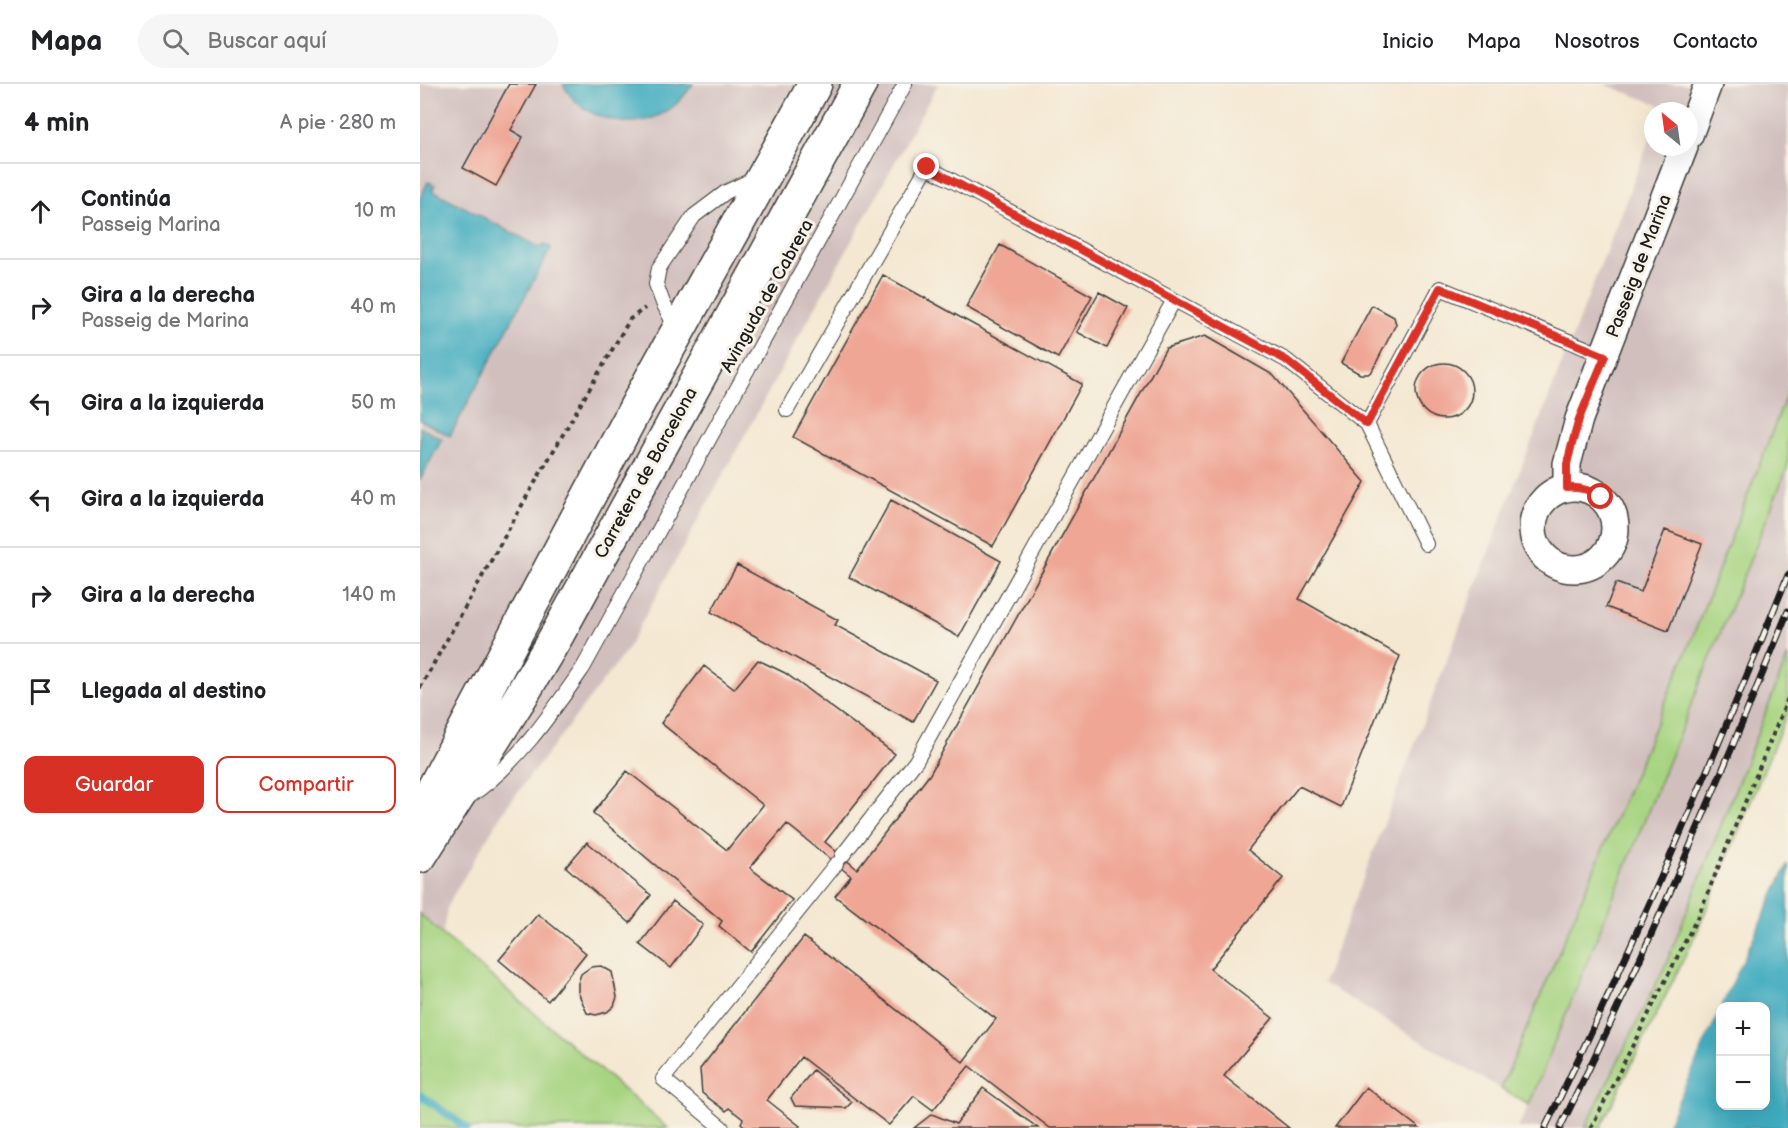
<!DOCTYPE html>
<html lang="es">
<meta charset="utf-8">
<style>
:root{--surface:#fff;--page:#f6f6f6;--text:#202124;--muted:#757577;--line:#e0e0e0;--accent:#d93025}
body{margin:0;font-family:"Balsamiq Sans",sans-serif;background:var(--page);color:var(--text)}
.controls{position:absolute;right:18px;bottom:18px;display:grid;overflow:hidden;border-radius:12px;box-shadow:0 6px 24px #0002}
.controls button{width:54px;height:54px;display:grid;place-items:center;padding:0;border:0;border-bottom:2px solid var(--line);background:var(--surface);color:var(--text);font:30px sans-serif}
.compass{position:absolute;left:1224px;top:18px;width:54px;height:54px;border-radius:50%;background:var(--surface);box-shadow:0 6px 24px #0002;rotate:331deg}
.stop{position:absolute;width:18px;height:18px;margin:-14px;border:4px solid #d93025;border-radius:50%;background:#fff}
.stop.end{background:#d93025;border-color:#fff;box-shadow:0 2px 6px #0008}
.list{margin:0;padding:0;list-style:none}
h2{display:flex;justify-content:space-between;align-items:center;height:78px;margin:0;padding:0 24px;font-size:26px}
h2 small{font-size:20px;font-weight:400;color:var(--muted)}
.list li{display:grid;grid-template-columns:39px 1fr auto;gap:18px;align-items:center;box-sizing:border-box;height:96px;padding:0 24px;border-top:2px solid var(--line)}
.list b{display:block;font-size:22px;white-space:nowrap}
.list p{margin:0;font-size:20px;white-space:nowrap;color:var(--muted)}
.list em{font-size:20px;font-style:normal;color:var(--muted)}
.actions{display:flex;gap:12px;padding:18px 24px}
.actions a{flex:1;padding:14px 0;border:2px solid var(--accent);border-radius:12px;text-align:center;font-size:21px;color:var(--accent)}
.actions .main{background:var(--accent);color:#fff}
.icon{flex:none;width:33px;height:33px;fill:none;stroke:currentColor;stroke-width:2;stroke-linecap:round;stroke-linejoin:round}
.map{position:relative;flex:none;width:1368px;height:1044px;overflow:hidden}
header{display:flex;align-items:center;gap:36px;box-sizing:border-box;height:84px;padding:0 30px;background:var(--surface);border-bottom:2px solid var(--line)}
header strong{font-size:28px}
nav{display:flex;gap:33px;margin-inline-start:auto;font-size:21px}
.search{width:420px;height:54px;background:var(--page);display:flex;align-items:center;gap:15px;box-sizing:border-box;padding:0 21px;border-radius:33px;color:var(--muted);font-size:22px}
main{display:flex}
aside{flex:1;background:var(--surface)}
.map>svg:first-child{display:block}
.industrial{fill:#d1bfbe}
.green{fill:#a7d481;stroke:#62784e;stroke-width:1.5}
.water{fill:#40acbf;stroke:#2e646e;stroke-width:1.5}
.pier{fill:#f4e8d2}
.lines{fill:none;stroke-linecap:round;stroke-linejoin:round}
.stream{stroke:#40acbf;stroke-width:8}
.building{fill:#efa694}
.service-casing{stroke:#3c3b37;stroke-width:16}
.minor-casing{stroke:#3c3b37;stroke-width:30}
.primary-casing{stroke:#3c3b37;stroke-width:36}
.path{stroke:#3c3b37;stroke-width:4;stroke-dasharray:4.5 4.5;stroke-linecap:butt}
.service{stroke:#fff;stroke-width:14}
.minor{stroke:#fff;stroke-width:27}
.primary{stroke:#fff;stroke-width:33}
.rail-casing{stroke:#1c1c1c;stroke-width:7}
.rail{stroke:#f7f3e8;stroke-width:4.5;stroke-dasharray:14;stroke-linecap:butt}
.route{stroke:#d93025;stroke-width:8}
.labels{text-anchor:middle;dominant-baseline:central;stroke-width:6;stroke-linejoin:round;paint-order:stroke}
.street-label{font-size:18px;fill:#1c1c1c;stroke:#f7f3e8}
</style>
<header>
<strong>Mapa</strong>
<div class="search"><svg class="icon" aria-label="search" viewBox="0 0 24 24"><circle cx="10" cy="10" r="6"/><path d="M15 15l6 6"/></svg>Buscar aquí</div>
<nav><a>Inicio</a><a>Mapa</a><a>Nosotros</a><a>Contacto</a></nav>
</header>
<main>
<aside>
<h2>4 min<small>A pie · 280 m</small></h2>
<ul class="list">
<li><svg class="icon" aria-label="ahead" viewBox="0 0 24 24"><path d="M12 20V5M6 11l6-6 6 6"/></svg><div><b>Continúa</b><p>Passeig Marina</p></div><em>10 m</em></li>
<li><svg class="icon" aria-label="right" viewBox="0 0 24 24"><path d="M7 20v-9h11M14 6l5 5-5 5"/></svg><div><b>Gira a la derecha</b><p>Passeig de Marina</p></div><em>40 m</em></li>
<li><svg class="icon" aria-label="left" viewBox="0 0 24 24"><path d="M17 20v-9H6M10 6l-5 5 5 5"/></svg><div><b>Gira a la izquierda</b></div><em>50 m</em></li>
<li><svg class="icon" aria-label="left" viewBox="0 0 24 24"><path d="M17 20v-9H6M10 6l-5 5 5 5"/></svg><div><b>Gira a la izquierda</b></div><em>40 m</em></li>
<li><svg class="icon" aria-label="right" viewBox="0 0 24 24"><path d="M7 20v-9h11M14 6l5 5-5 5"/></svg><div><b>Gira a la derecha</b></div><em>140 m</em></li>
<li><svg class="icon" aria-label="arrive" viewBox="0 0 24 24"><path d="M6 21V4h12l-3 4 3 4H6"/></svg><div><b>Llegada al destino</b></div></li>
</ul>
<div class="actions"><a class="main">Guardar</a><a>Compartir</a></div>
</aside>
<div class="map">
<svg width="1368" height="1044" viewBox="0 0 1368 1044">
<rect width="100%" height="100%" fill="#f7f3e8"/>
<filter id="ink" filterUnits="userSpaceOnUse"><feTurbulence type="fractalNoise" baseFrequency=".0167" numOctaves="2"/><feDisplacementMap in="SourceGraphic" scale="12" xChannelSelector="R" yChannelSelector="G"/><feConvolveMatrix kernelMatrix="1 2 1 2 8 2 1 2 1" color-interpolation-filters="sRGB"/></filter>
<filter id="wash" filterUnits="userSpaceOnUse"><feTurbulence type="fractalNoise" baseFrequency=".008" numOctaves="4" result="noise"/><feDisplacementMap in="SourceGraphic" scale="24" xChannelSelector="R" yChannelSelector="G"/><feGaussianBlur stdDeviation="1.35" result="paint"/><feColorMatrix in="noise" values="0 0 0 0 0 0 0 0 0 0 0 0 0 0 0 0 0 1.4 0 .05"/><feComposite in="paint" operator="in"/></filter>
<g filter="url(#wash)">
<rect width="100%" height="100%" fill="#f4e8d2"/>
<!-- industrial -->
<path class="industrial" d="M0 0H518L206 567 84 726 28 820 22 850 0 830Z
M1184 0H1368V307L1271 557 1081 1005 903 899 1076 448 1233 47V63H1269V27H1241L1242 22Z
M1368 382V572L1246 880 1165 1044H1098L1109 1021Z"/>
<!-- green -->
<path class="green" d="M1368 307V382L1109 1021 1081 1005 1271 557Z
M1368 572V627L1277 848 1180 1044H1165L1246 880Z
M0 830 22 850 248 1044H0Z"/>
<!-- water -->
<path class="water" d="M143 0H273C263 14 252 27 235 33 202 46 159 32 143 0Z
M8 98 15 101 12 106 121 164 124 160 131 164 30 352 0 336V114Z
M0 343 22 355 0 396Z
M1368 780V1044H1245L1300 924V1022H1346V922H1301Z"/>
<!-- pier -->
<path class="pier" d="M1368 777 1245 1044H1242L1365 779Z"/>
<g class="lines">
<!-- stream -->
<path class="stream" d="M0 1011 47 1044"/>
</g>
<g id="blocks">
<!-- building -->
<path class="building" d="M89 0H116L91 46 103 53 76 102 43 84Z
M580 161 672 212 638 274 546 223Z
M463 191 662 300 573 462 373 353Z
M679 208 708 224 687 264 657 248Z
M952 221 974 233 976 240 952 287 948 290H940L921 279Z
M785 252 853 291 945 398 879 515 980 572 921 723 879 702 828 766 863 794 790 885 853 934 804 992 869 1044H630L549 982 513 1026 494 1012 469 1041 381 973 347 1016 380 1042 378 1044H327L321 1039 323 1035 309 1024 306 1027 282 1009 280 985 384 853 543 978 576 935 415 812 431 792 367 740 330 784 372 816 331 868 299 842 302 837 173 729 207 687 307 766 343 721 241 639 284 582 314 605 338 576 365 589 475 670 405 758 437 785 510 690 746 264Z
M996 307a28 28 0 1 1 56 0a28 28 0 1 1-56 0Z
M471 416 581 477 539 553 429 493Z
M1245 446 1282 460 1248 547 1186 523 1196 499 1221 508Z
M317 481 418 536 415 541 516 596 493 638 291 528Z
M167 758 231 811 210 839 146 783Z
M253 817 283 841 251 884 220 860Z
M118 830 166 869 128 917 79 876Z
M181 882 192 888 197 913 194 922 187 928 176 931 167 929 158 908V899L161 890 171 883Z
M393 986 432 1018 426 1024 375 1022 371 1014Z
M946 1003 999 1044H915Z
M563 1004 618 1044H494L512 1030 536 1040Z"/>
</g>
</g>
<g filter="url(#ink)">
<use href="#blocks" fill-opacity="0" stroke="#3c3b37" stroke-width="1.5"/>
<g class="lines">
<!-- service casing -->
<g class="service-casing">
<path id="service" d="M257 246 243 219 236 200 239 184 274 132 306 108 336 94
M367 326 507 83 866 276 947 340
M1006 460 947 340 1020 204 1185 272
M50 712C97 680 131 630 163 584L485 0
M422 772 496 677 754 216
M302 1044 243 995 416 780"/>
</g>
<!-- minor casing -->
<g class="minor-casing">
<path id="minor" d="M1269 51 1288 0
M1113 444a41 41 0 1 1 82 0a41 41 0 1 1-82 0Z
M1147 404V380L1159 335 1264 63"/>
</g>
<!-- primary casing -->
<g class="primary-casing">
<path id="primary" d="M0 730 223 310 395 0
M0 772 98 617 137 551 440 0"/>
</g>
<!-- path -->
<path class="path" d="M0 604 106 414 210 235 225 224
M1171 1044 1279 830 1368 614"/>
<!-- service -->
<use href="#service" class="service"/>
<!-- minor -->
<use href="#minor" class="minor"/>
<!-- primary -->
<use href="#primary" class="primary"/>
<!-- rail casing -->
<g class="rail-casing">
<path id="rail" d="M1125 1044C1214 863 1292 678 1368 491
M1140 1044C1224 875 1297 702 1368 527"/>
</g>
<!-- rail -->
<use href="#rail" class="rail"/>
</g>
</g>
<g class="lines" filter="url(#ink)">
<!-- route -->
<path class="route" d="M507 83 866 276 947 340 1020 204 1185 272 1159 335 1152 360 1147 380V404C1161 403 1170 406 1181 413"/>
</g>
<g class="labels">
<!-- street labels -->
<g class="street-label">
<text transform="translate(1219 182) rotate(-69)">Passeig de Marina</text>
<text transform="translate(347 212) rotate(-61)">Avinguda de Cabrera</text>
<text transform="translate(226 389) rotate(-61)">Carretera de Barcelona</text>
</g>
</g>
</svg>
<div class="controls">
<button>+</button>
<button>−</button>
</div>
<svg class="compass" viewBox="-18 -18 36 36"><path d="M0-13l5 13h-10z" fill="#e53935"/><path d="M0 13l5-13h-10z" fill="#757577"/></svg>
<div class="stop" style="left:1181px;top:413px"></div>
<div class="stop end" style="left:507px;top:83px"></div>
</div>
</main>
